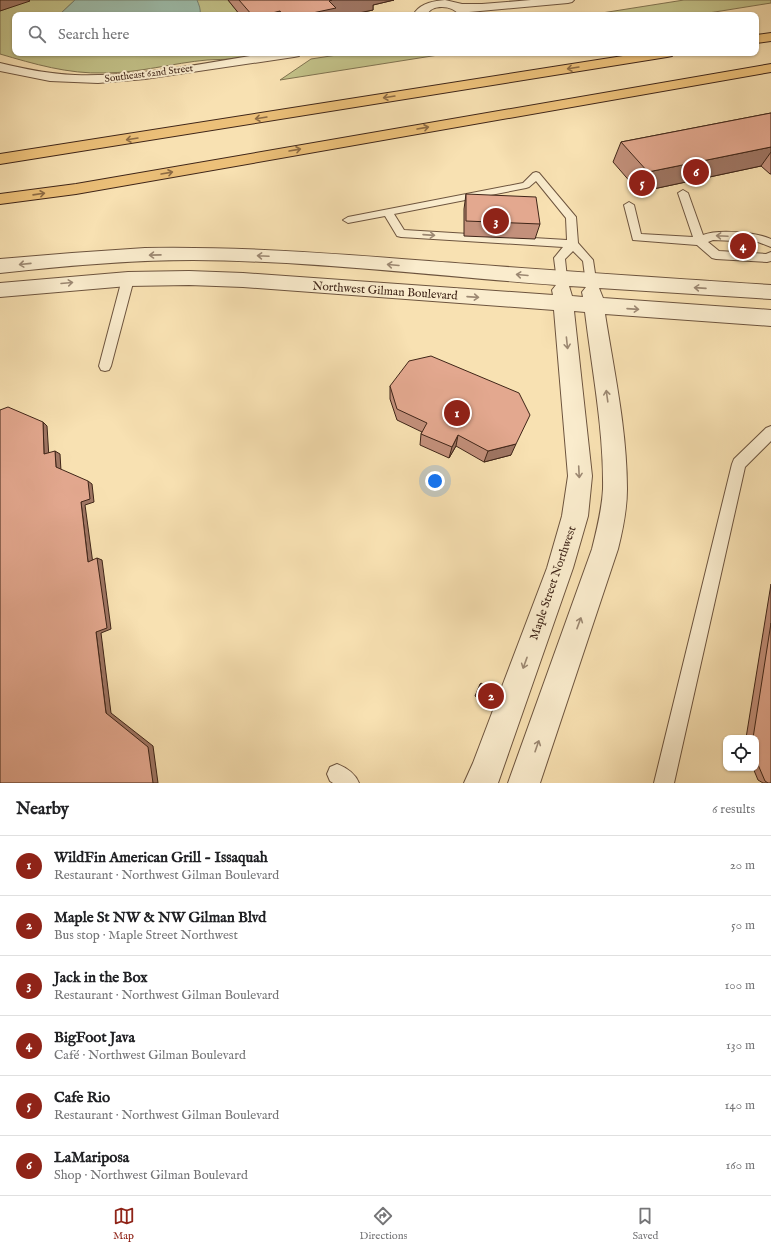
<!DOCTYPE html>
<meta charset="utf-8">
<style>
:root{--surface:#fff;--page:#f6f6f6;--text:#202124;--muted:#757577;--line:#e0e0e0;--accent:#8f2418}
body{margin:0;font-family:"IM FELL English",serif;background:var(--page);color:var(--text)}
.controls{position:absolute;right:12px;bottom:12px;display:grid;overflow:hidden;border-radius:8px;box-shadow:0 1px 3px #0004}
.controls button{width:36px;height:36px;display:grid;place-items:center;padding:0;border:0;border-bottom:1px solid var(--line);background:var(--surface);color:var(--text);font:20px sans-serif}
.you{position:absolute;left:435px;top:481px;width:14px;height:14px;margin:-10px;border:3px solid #fff;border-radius:50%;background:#1a73e8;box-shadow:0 0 0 6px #1a73e833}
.badge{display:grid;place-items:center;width:26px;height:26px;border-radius:50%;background:var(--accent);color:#fff;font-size:13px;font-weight:700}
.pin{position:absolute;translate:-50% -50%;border:2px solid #fff;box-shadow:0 1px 4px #0006}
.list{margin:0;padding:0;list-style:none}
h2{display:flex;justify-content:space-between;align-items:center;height:52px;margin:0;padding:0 16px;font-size:17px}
h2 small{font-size:13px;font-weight:400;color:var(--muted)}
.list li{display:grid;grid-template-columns:26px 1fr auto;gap:12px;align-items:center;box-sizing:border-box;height:60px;padding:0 16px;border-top:1px solid var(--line)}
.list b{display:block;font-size:15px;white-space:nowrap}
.list p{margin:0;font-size:13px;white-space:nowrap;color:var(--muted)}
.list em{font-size:13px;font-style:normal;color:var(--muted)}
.icon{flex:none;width:22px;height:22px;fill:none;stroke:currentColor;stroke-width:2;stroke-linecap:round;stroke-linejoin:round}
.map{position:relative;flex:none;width:771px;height:783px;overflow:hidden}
.search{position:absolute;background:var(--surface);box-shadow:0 1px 3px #0004;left:12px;right:12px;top:12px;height:44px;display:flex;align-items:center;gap:10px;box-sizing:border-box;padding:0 14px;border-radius:8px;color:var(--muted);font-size:15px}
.sheet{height:412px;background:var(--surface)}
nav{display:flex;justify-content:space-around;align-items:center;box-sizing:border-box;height:56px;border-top:1px solid var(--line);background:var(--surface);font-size:11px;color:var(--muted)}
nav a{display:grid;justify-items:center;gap:2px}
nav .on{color:var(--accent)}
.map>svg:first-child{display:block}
.green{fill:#c2c188;stroke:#807350}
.water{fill:#9dbead;stroke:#778171}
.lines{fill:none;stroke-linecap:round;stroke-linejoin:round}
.service-casing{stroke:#6d543e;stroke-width:2}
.minor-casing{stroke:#6d543e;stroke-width:2}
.tertiary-casing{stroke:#6d543e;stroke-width:2}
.motorway-casing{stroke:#3f2518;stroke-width:2}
.service{fill:#faeccd;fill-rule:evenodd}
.minor{fill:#faeccd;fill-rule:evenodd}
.tertiary{fill:#faeccd;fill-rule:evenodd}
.motorway{fill:#ecc079;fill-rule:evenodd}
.wall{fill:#c3907b;stroke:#3f2518}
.shaded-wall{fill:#9f7664;stroke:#3f2518}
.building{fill:#e3a88f;stroke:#3f2518}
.oneway{stroke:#8d6b44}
.oneway2{stroke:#9c8872}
.labels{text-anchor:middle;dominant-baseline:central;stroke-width:4;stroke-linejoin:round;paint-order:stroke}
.far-street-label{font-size:10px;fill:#3f2518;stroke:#faeccd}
.street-label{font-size:12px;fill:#3f2518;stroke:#faeccd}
</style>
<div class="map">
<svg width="771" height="783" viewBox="0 0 771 783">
<rect width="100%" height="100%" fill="#f8e1b2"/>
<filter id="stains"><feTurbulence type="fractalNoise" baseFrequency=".005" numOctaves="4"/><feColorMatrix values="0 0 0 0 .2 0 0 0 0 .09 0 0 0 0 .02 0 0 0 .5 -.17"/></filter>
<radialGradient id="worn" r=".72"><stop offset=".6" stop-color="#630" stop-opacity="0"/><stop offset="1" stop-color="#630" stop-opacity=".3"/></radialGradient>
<!-- green -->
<path class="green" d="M29 0H75L59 15H15V53H264C252 60 221 59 207 60 173 63 139 73 104 73 68 74 34 64 0 54V11Z
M197 0H228L240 15H200Z
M684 0H771V3L696 15H589Z
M350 53H451L280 80 311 59Z"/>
<!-- water -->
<path class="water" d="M75 0H197C199 5 201 9 200 15H59Z"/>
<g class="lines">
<!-- service casing -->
<g class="service-casing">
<path id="service" d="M536 172 539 173 576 217 578 243 593 260 596 280 594 283 590 284 586 283 583 261 573 251 565 259 567 278 565 281H557L554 258 563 247 401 237 397 236 385 216 348 223 343 220 348 217 523 183 533 173ZM536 181 566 218 567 240 404 230 394 214 526 188 529 187Z
M683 190 688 193 703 235C718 229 756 232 771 239V247L758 242 713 240 708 242 719 251 766 254 771 252V261L767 262 716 259 712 258 697 245 633 240 624 205 629 202 634 205 641 234 693 237 678 193Z
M128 275 132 276 134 279 111 366 109 370 105 371 101 370 99 366 122 279 124 276Z
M771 426V441L745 467 674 783H654L732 464 734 459 766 428Z
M337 764C347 768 355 773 359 783H333L330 781 327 774 330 767Z"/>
</g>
<!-- minor casing -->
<g class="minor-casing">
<path id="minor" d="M445 0 462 4H482L531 0H574L572 2 568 3 469 12 471 15H459C453 5 431 4 427 15H415V12C422 3 434 1 445 0Z
M268 53H300L299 56 294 57 145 79 98 83 50 81 0 71V63C25 69 49 74 75 75 140 77 204 63 268 53Z"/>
</g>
<!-- tertiary casing -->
<g class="tertiary-casing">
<path id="tertiary" d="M145 248C254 246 361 256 469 264 570 272 670 278 771 285V299L599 288 603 298 771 310V326L605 314C614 371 627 430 627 489 627 509 623 529 618 549L540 783H508L592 549C597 529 602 509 603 489 604 430 592 370 585 312L574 311 592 476 588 516 573 568 498 783H464L473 763 547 568 562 516 568 476 554 310 243 287 189 285 128 286 0 297V283L128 272 189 271 243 273 553 295 552 290 556 285C436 276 315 261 193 260 129 260 64 266 0 273V259L72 253ZM569 286 586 287 582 292 583 297 572 296Z"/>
</g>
<!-- motorway casing -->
<g class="motorway-casing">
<path id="motorway" d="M771 33V41L756 43V35Z
M642 53H673L672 56 667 57 0 164V154Z
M771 64V72L76 194 0 204V194L76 184Z"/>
</g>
<!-- service -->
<use href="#service" class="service"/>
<!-- minor -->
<use href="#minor" class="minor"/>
<!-- tertiary -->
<use href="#tertiary" class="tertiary"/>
<!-- motorway -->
<use href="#motorway" class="motorway"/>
</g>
<!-- wall -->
<path class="wall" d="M228 0H394L373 5V10L349 15H240Z
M771 113V174H770L761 166 639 192 613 162 621 142Z
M466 194 540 224 535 239 464 236V209Z
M390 386 511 455 484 462 456 446 449 458 420 445 421 434 422 432 397 420 390 399Z
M771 584V783H763L758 780 753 768H756V738H746Z
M481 683 485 701H483L475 696 480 684Z"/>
<!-- shaded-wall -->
<path class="shaded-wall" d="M0 0H29L30 1 0 11Z
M332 0H394L373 5V10L349 15H303L329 1Z
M280 11 281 15H264Z
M771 147V152L761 166 639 192 648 172Z
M43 422 47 426 49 458 44 454Z
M458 435 456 446 449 458 452 447Z
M516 444 511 455 484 462 488 451Z
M55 451 60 454 61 471 56 467Z
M88 481 92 484 94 502 85 505 93 564 88 562 81 502Z
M97 558 102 560 111 629 101 633 111 713 153 746 158 783H153L106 713 96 632Z"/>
<!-- building -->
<path class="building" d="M239 0H332L329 1 336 8 303 15H283L280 11 264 15H252Z
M771 113V147L648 172 621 142Z
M466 194 536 197 540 224 466 221Z
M431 356 519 393 530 415 516 444 488 451 458 435 452 447 421 434 427 423 397 409 390 386 409 361Z
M8 407 43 422 44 454 55 451 56 467 88 481 90 499 81 502 88 562 97 558 107 628 96 632 106 713 148 747 153 783H0V410Z
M771 623V783H768L765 781 756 760V738H753Z
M481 683 490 689 485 701 476 696Z"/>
<!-- one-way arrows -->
<defs><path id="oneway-shaft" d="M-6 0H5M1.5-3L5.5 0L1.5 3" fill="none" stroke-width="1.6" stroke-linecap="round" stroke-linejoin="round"/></defs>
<g class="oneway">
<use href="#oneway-shaft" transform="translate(573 68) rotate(171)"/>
<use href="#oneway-shaft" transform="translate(389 97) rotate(171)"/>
<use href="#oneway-shaft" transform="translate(261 118) rotate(171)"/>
<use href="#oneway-shaft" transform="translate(423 128) rotate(-10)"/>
<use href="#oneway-shaft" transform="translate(132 139) rotate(171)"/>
<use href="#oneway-shaft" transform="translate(295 150) rotate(-10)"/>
<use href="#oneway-shaft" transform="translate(167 173) rotate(-10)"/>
<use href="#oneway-shaft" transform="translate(39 194) rotate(-8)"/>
</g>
<g class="oneway2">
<use href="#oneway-shaft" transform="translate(429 235) rotate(4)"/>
<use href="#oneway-shaft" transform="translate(722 236) rotate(-177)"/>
<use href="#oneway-shaft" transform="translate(155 255) rotate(179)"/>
<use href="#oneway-shaft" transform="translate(263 256) rotate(-177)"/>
<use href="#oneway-shaft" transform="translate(25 264) rotate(174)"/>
<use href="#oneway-shaft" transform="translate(393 265) rotate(-175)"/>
<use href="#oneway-shaft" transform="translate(522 275) rotate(-175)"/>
<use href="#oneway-shaft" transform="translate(67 283) rotate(-5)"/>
<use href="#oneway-shaft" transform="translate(700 288) rotate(-176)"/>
<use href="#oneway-shaft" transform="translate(473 297) rotate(4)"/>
<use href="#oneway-shaft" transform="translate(633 309) rotate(4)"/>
<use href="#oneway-shaft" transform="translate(567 343) rotate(84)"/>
<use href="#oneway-shaft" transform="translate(607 396) rotate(-98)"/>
<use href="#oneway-shaft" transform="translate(579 472) rotate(87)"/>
<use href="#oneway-shaft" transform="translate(579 623) rotate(-70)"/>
<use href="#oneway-shaft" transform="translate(525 663) rotate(110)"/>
<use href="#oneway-shaft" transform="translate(537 746) rotate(-71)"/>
</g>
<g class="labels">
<!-- far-street labels -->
<g class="far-street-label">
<text transform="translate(149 74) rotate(-7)">Southeast 62nd Street</text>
</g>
<!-- street labels -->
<g class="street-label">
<text transform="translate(385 291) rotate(4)">Northwest Gilman Boulevard</text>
<text transform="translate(553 583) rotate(-71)">Maple Street Northwest</text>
</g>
</g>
<rect width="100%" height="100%" filter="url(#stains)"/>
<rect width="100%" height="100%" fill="url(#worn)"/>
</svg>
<div class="controls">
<button><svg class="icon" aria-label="locate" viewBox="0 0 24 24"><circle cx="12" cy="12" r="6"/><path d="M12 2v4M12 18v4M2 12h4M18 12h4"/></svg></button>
</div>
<div class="you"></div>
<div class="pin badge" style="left:457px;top:413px">1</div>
<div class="pin badge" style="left:491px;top:696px">2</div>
<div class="pin badge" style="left:496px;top:221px">3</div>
<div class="pin badge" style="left:743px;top:246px">4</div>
<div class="pin badge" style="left:642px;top:183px">5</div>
<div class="pin badge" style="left:696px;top:172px">6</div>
<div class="search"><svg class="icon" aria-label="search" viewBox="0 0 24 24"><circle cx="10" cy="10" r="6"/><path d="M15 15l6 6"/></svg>Search here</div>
</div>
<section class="sheet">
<h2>Nearby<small>6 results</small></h2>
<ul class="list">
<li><span class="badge">1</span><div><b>WildFin American Grill - Issaquah</b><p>Restaurant · Northwest Gilman Boulevard</p></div><em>20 m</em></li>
<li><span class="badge">2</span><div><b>Maple St NW &amp; NW Gilman Blvd</b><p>Bus stop · Maple Street Northwest</p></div><em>50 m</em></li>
<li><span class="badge">3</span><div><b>Jack in the Box</b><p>Restaurant · Northwest Gilman Boulevard</p></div><em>100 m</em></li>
<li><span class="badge">4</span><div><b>BigFoot Java</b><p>Café · Northwest Gilman Boulevard</p></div><em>130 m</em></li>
<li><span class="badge">5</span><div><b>Cafe Rio</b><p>Restaurant · Northwest Gilman Boulevard</p></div><em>140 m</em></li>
<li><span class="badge">6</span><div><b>LaMariposa</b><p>Shop · Northwest Gilman Boulevard</p></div><em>160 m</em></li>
</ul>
</section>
<nav>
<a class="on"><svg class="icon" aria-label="map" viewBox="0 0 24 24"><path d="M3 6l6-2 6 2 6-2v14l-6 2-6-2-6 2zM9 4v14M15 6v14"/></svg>Map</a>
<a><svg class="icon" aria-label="directions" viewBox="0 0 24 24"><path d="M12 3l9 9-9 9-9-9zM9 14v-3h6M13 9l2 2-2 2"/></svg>Directions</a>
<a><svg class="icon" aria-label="saved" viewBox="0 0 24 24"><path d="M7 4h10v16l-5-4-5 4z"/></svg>Saved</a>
</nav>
